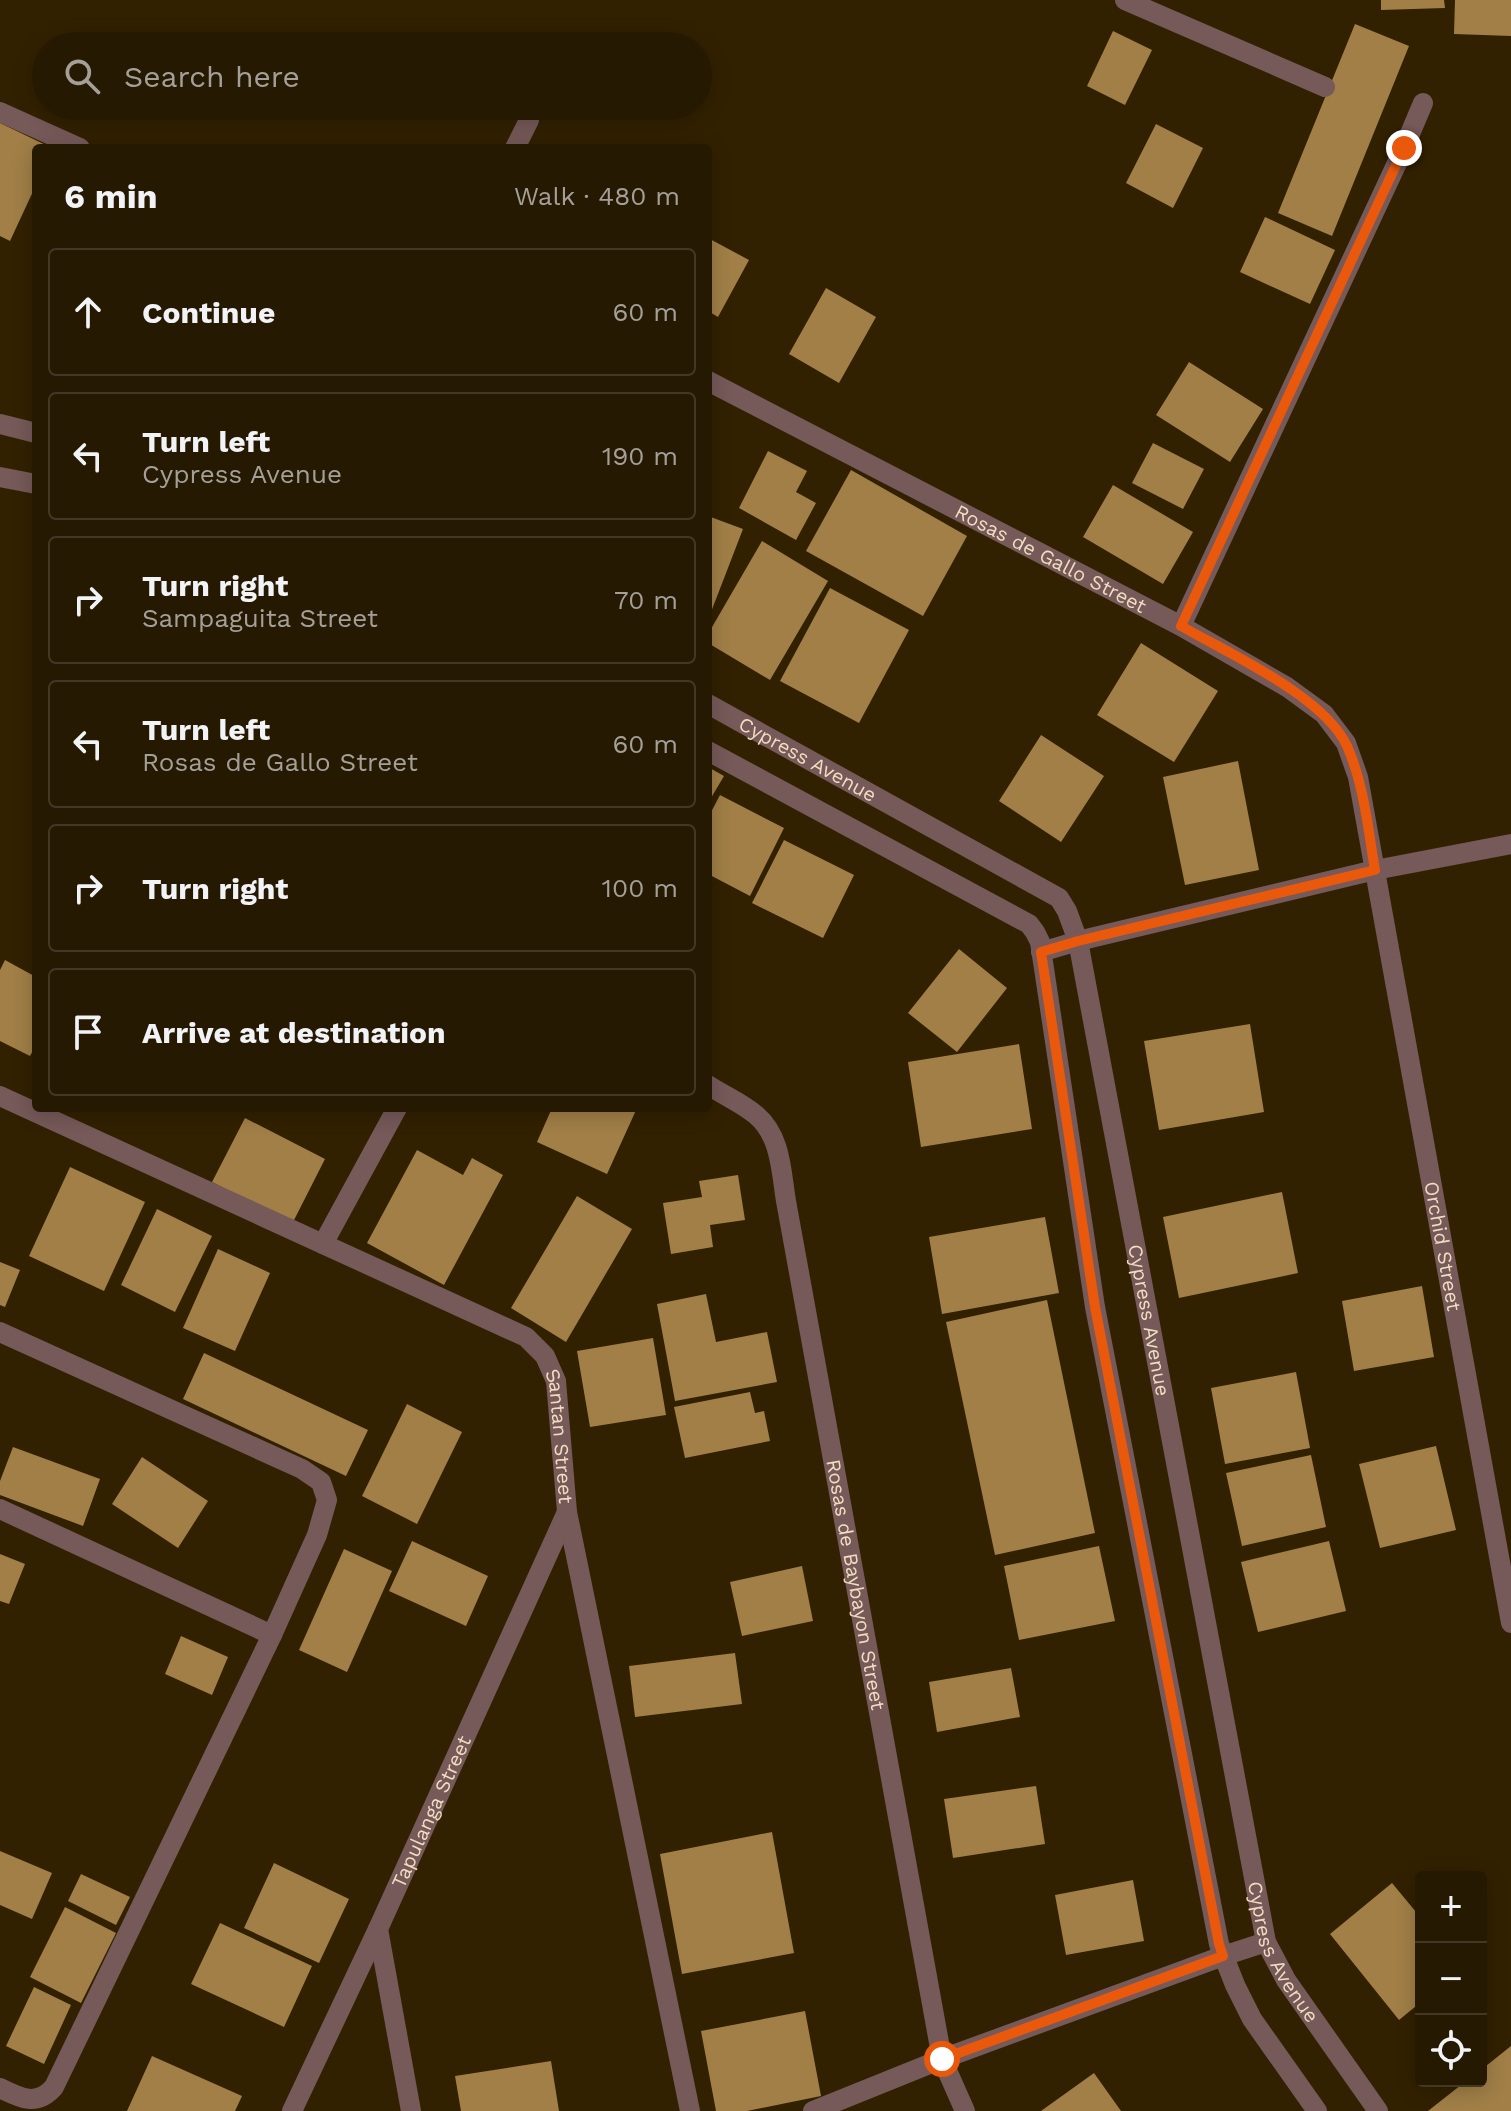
<!DOCTYPE html>
<meta charset="utf-8">
<style>
:root{--surface:#261901;--page:#322610;--text:#f1f3f6;--muted:#a4a099;--line:#423823}
body{margin:0;font-family:"Work Sans",sans-serif;background:var(--page);color:var(--text)}
.controls{position:absolute;right:24px;bottom:24px;display:grid;overflow:hidden;border-radius:8px;box-shadow:0 4px 20px #0003}
.controls button{width:72px;height:72px;display:grid;place-items:center;padding:0;border:0;border-bottom:2px solid var(--line);background:var(--surface);color:var(--text);font:40px sans-serif}
.stop{position:absolute;width:24px;height:24px;margin:-18px;border:6px solid #ea580c;border-radius:50%;background:#fff}
.stop.end{background:#ea580c;border-color:#fff;box-shadow:0 2px 8px #0008}
.list{margin:0;padding:0;list-style:none}
h2{display:flex;justify-content:space-between;align-items:center;height:104px;margin:0;padding:0 32px;font-size:34px}
h2 small{font-size:26px;font-weight:400;color:var(--muted)}
.list li{display:grid;grid-template-columns:52px 1fr auto;gap:24px;align-items:center;box-sizing:border-box;height:128px;margin:0 16px 16px;padding:0 16px;border:2px solid var(--line);border-radius:8px}
.list b{display:block;font-size:30px;white-space:nowrap}
.list p{margin:0;font-size:26px;white-space:nowrap;color:var(--muted)}
.list em{font-size:26px;font-style:normal;color:var(--muted)}
.icon{flex:none;width:44px;height:44px;fill:none;stroke:currentColor;stroke-width:2;stroke-linecap:round;stroke-linejoin:round}
.map{position:relative;flex:none;width:1511px;height:2111px;overflow:hidden}
.search{position:absolute;background:var(--surface);box-shadow:0 4px 20px #0003;left:32px;top:32px;width:680px;height:88px;display:flex;align-items:center;gap:20px;box-sizing:border-box;padding:0 28px;border-radius:44px;color:var(--muted);font-size:30px}
.panel{position:absolute;background:var(--surface);box-shadow:0 4px 20px #0003;left:32px;top:144px;width:680px;height:968px;border-radius:8px}
.map>svg:first-child{display:block}
.building{fill:#a17f47}
.lines{fill:none;stroke-linecap:round;stroke-linejoin:round}
.minor{stroke:#765959;stroke-width:20}
.route{stroke:#ea580c;stroke-width:10}
.labels{text-anchor:middle;dominant-baseline:central;stroke-width:8;stroke-linejoin:round;paint-order:stroke}
.street-label{font-size:20px;fill:#f0ddbf;stroke:#241906}
</style>
<div class="map">
<svg width="1511" height="2111" viewBox="0 0 1511 2111">
<rect width="100%" height="100%" fill="#322101"/>
<!-- building -->
<path class="building" d="M1381 0H1444L1445 8 1381 10Z
M1455 0H1511V36L1454 34Z
M1355 24 1409 46 1332 236 1278 213Z
M1113 31 1152 50 1125 105 1087 86Z
M0 123 52 148H36V185L10 241 0 236Z
M1156 124 1203 148 1173 208 1126 183Z
M1265 217 1335 250 1310 304 1240 272Z
M708 238 749 260 718 317 708 311Z
M826 288 876 317 839 383 789 354Z
M1189 362 1263 409 1230 462 1156 415Z
M1153 443 1204 469 1183 509 1132 483Z
M768 451 807 471 796 492 816 503 796 540 739 508Z
M851 470 967 536 923 616 806 551Z
M1113 485 1193 532 1163 584 1083 537Z
M708 516 743 529 711 612 708 611Z
M762 541 828 581 770 680 708 643V634Z
M830 588 909 630 859 723 780 681Z
M1141 643 1218 691 1174 762 1097 715Z
M1041 735 1104 776 1061 842 999 801Z
M1238 761 1259 870 1185 885 1163 777Z
M708 767 724 776 708 803Z
M720 795 784 828 750 896 708 874V818Z
M784 840 854 875 823 938 752 903Z
M959 949 1007 988 957 1052 908 1013Z
M5 960 36 977V1045L30 1056 0 1041V970Z
M1250 1024 1264 1112 1159 1130 1144 1041Z
M1019 1044 1032 1129 921 1147 908 1062Z
M552 1108H637L607 1174 537 1142Z
M245 1118 325 1159 292 1224 212 1182Z
M417 1150 463 1175 472 1158 503 1175 444 1285 367 1243Z
M70 1167 145 1202 104 1291 29 1256Z
M738 1175 745 1220 710 1225 713 1247 671 1254 663 1203 702 1197 699 1181Z
M1282 1192 1298 1273 1179 1298 1163 1217Z
M577 1196 632 1229 566 1342 511 1308Z
M157 1209 212 1236 175 1312 121 1285Z
M1045 1217 1059 1293 942 1314 929 1237Z
M218 1249 270 1273 235 1351 183 1328Z
M0 1262 20 1270 5 1307 0 1305Z
M1422 1286 1434 1357 1354 1371 1342 1301Z
M706 1294 716 1342 767 1332 777 1382 675 1401 657 1304Z
M1047 1300 1095 1533 995 1555 946 1322Z
M653 1338 666 1415 590 1427 577 1351Z
M204 1353 368 1430 346 1476 183 1399Z
M1296 1372 1310 1448 1225 1464 1211 1388Z
M750 1392 755 1413 764 1411 770 1441 685 1458 674 1407Z
M407 1404 462 1432 417 1524 362 1496Z
M1436 1446 1456 1530 1380 1548 1359 1464Z
M13 1447 100 1479 83 1526 0 1495V1481Z
M1311 1455 1326 1527 1242 1546 1226 1473Z
M142 1457 208 1501 178 1548 112 1504Z
M412 1541 488 1576 466 1626 389 1591Z
M1329 1541 1346 1611 1258 1632 1241 1562Z
M1099 1546 1115 1621 1019 1640 1004 1566Z
M344 1549 392 1571 347 1672 299 1650Z
M0 1554 25 1564 9 1604 0 1601Z
M802 1566 813 1621 742 1636 730 1582Z
M181 1636 228 1657 212 1695 165 1674Z
M735 1653 742 1704 635 1717 629 1666Z
M1011 1668 1020 1717 937 1732 929 1682Z
M1036 1786 1045 1844 953 1858 944 1799Z
M772 1832 794 1953 682 1974 660 1854Z
M0 1851 52 1873 32 1919 0 1905Z
M274 1863 349 1899 319 1963 244 1928Z
M81 1874 130 1897 116 1925 68 1901Z
M1133 1880 1144 1941 1066 1955 1055 1895Z
M1392 1883 1421 1918V2002L1399 2020 1330 1934Z
M65 1907 116 1933 81 2003 30 1977Z
M220 1923 312 1966 284 2027 191 1984Z
M34 1987 71 2005 44 2064 6 2046Z
M805 2011 821 2096 747 2111H716L701 2031Z
M1511 2046V2111H1428L1466 2081H1481V2070Z
M152 2056 242 2096 235 2111H127Z
M551 2061 559 2111H461L455 2076Z
M1094 2073 1121 2111H1041Z"/>
<g class="lines">
<!-- minor -->
<g class="minor">
<path d="M1125 0 1325 87"/>
<path d="M0 112 80 148"/>
<path d="M515 148 529 120"/>
<path id="s1" d="M708 381 1181 626 1287 687 1324 714 1346 743 1358 777 1511 1623"/>
<path d="M0 424 36 433"/>
<path d="M0 477 36 484"/>
<path d="M1181 626 1404 148 1423 103"/>
<path id="s2" d="M708 704 1059 898 1067 911 1078 941 1266 1942 1286 1980 1378 2111"/>
<path d="M708 751 1029 924 1035 932 1040 942 1095 1307 1219 1944 1235 1985 1252 2019 1317 2111"/>
<path d="M1041 952 1078 941 1375 870 1511 844"/>
<path id="s3" d="M708 1085C723 1095 742 1103 756 1115 781 1136 781 1170 786 1201L942 2059 965 2111"/>
<path id="s4" d="M0 1096 526 1337 545 1356 556 1381 567 1512 690 2111"/>
<path d="M323 1244 397 1108"/>
<path d="M0 1332 302 1469 321 1482 327 1500 317 1535 272 1635 54 2087C37 2107 20 2098 0 2088"/>
<path d="M0 1509 272 1635"/>
<path d="M378 1929 411 2111"/>
<path id="s5" d="M292 2111 378 1929 567 1512"/>
<path d="M813 2111 942 2059 1223 1956 1266 1942"/>
</g>
</g>
<g class="lines">
<!-- route -->
<path class="route" d="M942 2059 1223 1956 1219 1944 1095 1307 1041 952 1078 941 1375 870C1368 829 1364 784 1347 746 1324 696 1228 653 1181 626L1404 148"/>
</g>
<g class="labels">
<!-- street labels -->
<g class="street-label">
<text stroke="none"><textPath href="#s1" startOffset="386">Rosas de Gallo Street</textPath></text>
<text stroke="none"><textPath href="#s2" startOffset="114">Cypress Avenue</textPath></text>
<text stroke="none"><textPath href="#s1" startOffset="1250">Orchid Street</textPath></text>
<text stroke="none"><textPath href="#s2" startOffset="834">Cypress Avenue</textPath></text>
<text stroke="none"><textPath href="#s4" startOffset="688">Santan Street</textPath></text>
<text stroke="none"><textPath href="#s3" startOffset="540">Rosas de Baybayon Street</textPath></text>
<text stroke="none"><textPath href="#s5" startOffset="330">Tapulanga Street</textPath></text>
<text stroke="none"><textPath href="#s2" startOffset="1482">Cypress Avenue</textPath></text>
</g>
</g>
</svg>
<div class="controls">
<button>+</button>
<button>−</button>
<button><svg class="icon" aria-label="locate" viewBox="0 0 24 24"><circle cx="12" cy="12" r="6"/><path d="M12 2v4M12 18v4M2 12h4M18 12h4"/></svg></button>
</div>
<div class="stop" style="left:942px;top:2059px"></div>
<div class="stop end" style="left:1404px;top:148px"></div>
<div class="search"><svg class="icon" aria-label="search" viewBox="0 0 24 24"><circle cx="10" cy="10" r="6"/><path d="M15 15l6 6"/></svg>Search here</div>
<section class="panel">
<h2>6 min<small>Walk · 480 m</small></h2>
<ul class="list">
<li><svg class="icon" aria-label="ahead" viewBox="0 0 24 24"><path d="M12 20V5M6 11l6-6 6 6"/></svg><div><b>Continue</b></div><em>60 m</em></li>
<li><svg class="icon" aria-label="left" viewBox="0 0 24 24"><path d="M17 20v-9H6M10 6l-5 5 5 5"/></svg><div><b>Turn left</b><p>Cypress Avenue</p></div><em>190 m</em></li>
<li><svg class="icon" aria-label="right" viewBox="0 0 24 24"><path d="M7 20v-9h11M14 6l5 5-5 5"/></svg><div><b>Turn right</b><p>Sampaguita Street</p></div><em>70 m</em></li>
<li><svg class="icon" aria-label="left" viewBox="0 0 24 24"><path d="M17 20v-9H6M10 6l-5 5 5 5"/></svg><div><b>Turn left</b><p>Rosas de Gallo Street</p></div><em>60 m</em></li>
<li><svg class="icon" aria-label="right" viewBox="0 0 24 24"><path d="M7 20v-9h11M14 6l5 5-5 5"/></svg><div><b>Turn right</b></div><em>100 m</em></li>
<li><svg class="icon" aria-label="arrive" viewBox="0 0 24 24"><path d="M6 21V4h12l-3 4 3 4H6"/></svg><div><b>Arrive at destination</b></div></li>
</ul>
</section>
</div>
